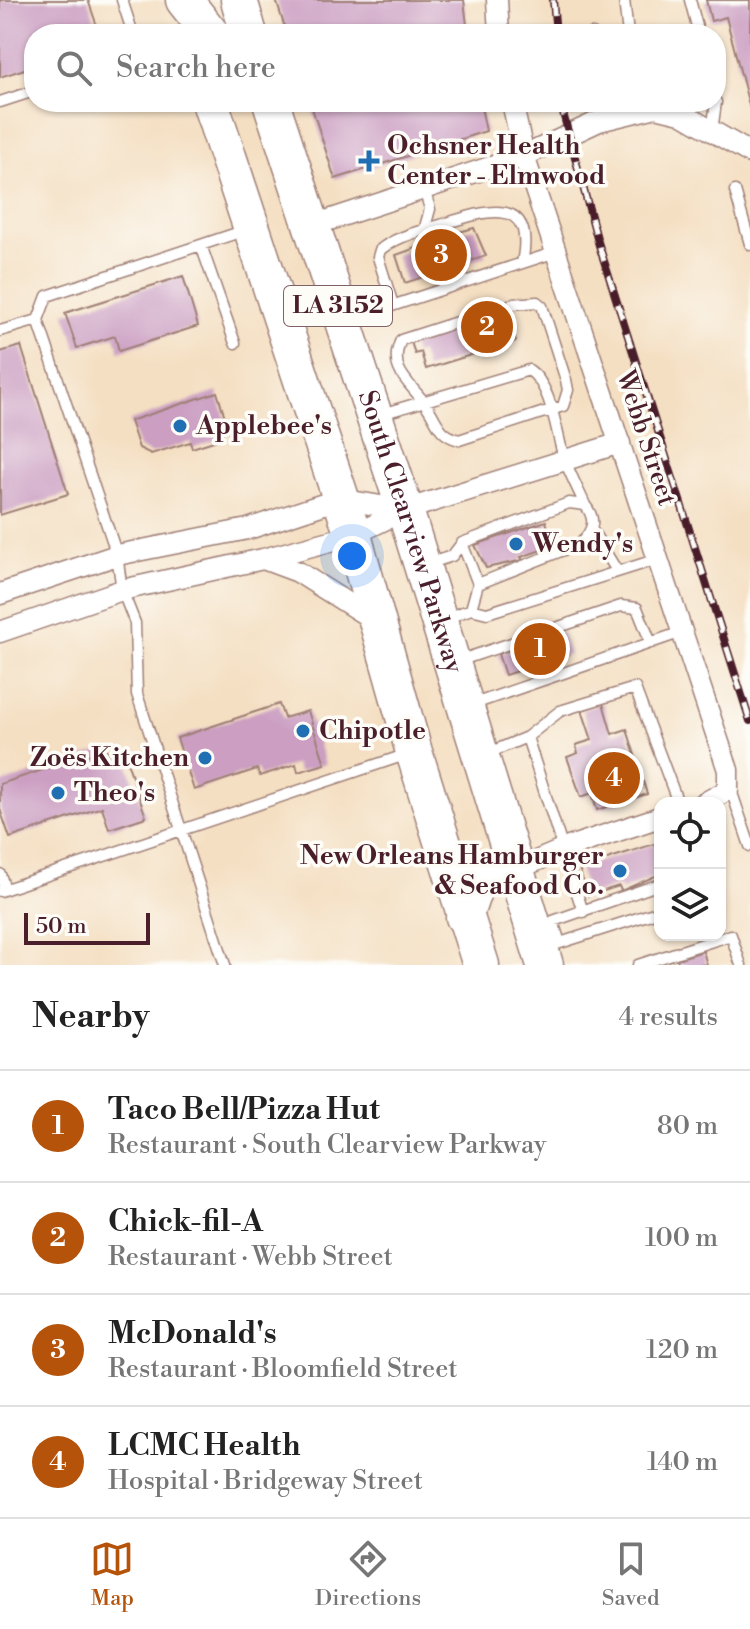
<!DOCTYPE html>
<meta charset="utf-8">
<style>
:root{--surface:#fff;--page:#f2f2f2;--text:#222;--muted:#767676;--line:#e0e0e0;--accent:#b45309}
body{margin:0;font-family:"Libre Bodoni",serif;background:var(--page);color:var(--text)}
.controls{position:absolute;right:24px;bottom:24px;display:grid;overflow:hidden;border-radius:16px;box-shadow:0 2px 6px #0004}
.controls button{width:72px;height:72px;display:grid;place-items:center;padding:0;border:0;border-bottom:2px solid var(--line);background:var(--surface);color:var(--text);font:40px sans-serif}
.scale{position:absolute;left:24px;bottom:20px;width:126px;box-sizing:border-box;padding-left:8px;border:4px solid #4a1f2b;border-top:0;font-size:22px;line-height:28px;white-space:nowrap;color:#4a1f2b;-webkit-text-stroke:6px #fdfcf7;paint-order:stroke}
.you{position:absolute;left:352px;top:556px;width:28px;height:28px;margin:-20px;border:6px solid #fff;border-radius:50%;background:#1a73e8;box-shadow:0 0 0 12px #1a73e833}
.badge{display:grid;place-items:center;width:52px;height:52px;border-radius:50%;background:var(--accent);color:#fff;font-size:26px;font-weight:700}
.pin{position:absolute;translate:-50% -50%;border:4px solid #fff;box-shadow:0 2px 8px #0006}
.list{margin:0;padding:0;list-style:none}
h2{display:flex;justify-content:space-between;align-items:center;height:104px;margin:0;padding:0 32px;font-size:34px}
h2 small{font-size:26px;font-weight:400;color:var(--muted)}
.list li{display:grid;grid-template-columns:52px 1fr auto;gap:24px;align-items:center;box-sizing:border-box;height:112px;padding:0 32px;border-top:2px solid var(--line)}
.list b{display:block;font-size:30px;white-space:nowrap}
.list p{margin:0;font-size:26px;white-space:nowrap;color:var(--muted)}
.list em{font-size:26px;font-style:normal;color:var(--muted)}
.icon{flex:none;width:44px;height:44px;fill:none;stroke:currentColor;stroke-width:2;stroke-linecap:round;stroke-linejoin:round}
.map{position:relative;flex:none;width:750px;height:965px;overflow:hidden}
.search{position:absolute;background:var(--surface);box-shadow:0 2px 6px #0004;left:24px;right:24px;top:24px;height:88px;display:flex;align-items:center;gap:20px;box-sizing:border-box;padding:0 28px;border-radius:32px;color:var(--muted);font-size:30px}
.sheet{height:552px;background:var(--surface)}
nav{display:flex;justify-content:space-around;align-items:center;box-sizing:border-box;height:112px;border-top:2px solid var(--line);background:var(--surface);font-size:22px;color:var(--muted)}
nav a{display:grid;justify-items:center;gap:4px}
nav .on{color:var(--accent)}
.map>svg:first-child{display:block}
.building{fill:#cb9ec2}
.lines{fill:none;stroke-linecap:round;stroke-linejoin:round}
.lane-casing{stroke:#9f7f76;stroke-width:13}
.street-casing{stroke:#9f7f76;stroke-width:23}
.highway-casing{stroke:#9f7f76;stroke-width:39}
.lane{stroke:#fff;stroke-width:10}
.street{stroke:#fff;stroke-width:20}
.highway{stroke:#fff;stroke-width:36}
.rail-casing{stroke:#4a1f2b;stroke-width:8}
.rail{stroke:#fdfcf7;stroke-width:5;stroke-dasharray:15;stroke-linecap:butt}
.poi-dot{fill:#1f6fb2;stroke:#fdfcf7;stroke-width:3}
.labels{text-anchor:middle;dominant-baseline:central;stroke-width:7;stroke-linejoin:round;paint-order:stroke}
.shield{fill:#fdfcf7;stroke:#806168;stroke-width:2}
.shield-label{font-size:24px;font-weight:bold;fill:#4a1f2b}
.poi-label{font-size:26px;font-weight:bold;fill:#4a1f2b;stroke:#fdfcf7;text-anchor:start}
.street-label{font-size:26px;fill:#4a1f2b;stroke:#fdfcf7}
</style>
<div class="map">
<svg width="750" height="965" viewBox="0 0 750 965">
<rect width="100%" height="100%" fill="#fdfcf7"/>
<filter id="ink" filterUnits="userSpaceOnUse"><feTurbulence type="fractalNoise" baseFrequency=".0125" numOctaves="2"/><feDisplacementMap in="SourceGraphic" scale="16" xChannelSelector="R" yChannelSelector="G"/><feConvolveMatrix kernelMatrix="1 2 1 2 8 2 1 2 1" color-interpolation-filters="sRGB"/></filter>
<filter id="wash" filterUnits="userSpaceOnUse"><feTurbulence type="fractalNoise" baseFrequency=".006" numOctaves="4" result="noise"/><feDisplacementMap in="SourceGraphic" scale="32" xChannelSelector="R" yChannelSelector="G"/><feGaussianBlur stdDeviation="1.8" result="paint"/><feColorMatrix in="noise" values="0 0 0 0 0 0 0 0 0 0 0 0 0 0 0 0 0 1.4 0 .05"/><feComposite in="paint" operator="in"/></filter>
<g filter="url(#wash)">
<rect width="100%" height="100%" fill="#f4dfc2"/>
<g id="blocks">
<!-- building -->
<path class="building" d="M0 0H88L98 29 82 34H34V66L0 77Z
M276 0H464L468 34H287Z
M706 0H750V109L726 17 711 21Z
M310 102H480L486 131 335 179Z
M474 228 486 256 405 283 396 255 419 247 418 243Z
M183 276 198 326 119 351 115 336 77 348 65 313Z
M507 312 516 341 426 369 421 352 415 354 411 342Z
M21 346 68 494 0 515V352Z
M217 392 229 430 222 433 223 438 192 448 190 442 151 454 139 448 130 421Z
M546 521 553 546 521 557 523 560 486 568 475 545Z
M561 631 569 654 505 675 498 654Z
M603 703 612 734 627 729 647 794 597 810 592 793 581 797 567 757 578 753 576 745 592 740 582 710Z
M279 704 284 718 308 711 325 764 298 772 296 764 260 776 257 769 194 790 177 738Z
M106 749 110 761 125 756 146 817 109 829 102 807 10 838 0 809V784Z
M660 842V874L621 891 619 886 588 896 579 868Z
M703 951 707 965H679L677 959Z"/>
</g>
</g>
<g filter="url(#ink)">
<use href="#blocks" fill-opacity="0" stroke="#9f7f76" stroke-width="2"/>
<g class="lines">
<!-- lane casing -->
<g class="lane-casing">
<path id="lane" d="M122 0 133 34
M624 0 628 34
M690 0 699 34
M591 34H593
M0 102 34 91
M712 131 716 102
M735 191 750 244
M424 231 430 209 424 189
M201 245 235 343
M537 302 542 306 566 380 568 390 563 406 459 440C437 434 438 421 426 405 410 382 387 370 401 340L513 304Z
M393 305 378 257 380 250C395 237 418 232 437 226 479 213 537 190 522 263
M38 320 117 555 122 590 135 623 137 694 225 965
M349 320 556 252
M0 331 38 320 47 296 246 230
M378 415 529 370C552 385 556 433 564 458 570 474 578 489 585 505
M592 530 617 571
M462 543 478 584
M427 564 452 556 462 543 569 503 585 505C597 520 593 530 581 543L478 584 471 609 445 619
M471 609 487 613 658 559
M458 661 621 606 637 608 651 643
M471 705 682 632
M527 737 583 912
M486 754 527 737 560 711 635 688 678 803
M730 787 750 846
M0 874 5 889
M0 891 408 754
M560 943 553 921 660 884
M557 944 660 911
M638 965 731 935 741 965"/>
</g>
<!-- street casing -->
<g class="street-casing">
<path id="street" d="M497 0 499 34
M512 102 524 156 728 770V790L704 803
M311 226 524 156 599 121 656 107 681 113 750 153
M263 559 353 535 405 510 620 443
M0 594 117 555 248 529 339 499 405 510
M0 632 122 590 263 559 298 572 377 622
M515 870 569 847 660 817"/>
</g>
<!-- highway casing -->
<g class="highway-casing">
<g id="highway">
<path d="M184 0 211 34"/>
<path d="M239 0 249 34"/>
<path d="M210 102 353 535 414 752 481 965"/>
<path id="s1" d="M271 102 405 510 545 965"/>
<path d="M464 917C478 881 472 870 515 870"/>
</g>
</g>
<!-- lane -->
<use href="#lane" class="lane"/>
<!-- street -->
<use href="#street" class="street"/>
<!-- highway -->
<use href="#highway" class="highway"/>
<!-- rail casing -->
<g class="rail-casing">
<path id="rail" d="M553 0 556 34
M560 102 598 242 750 721"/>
</g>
<!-- rail -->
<use href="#rail" class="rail"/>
</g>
</g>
<!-- markers -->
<g class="poi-dot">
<path d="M365 149h8v8h8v8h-8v8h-8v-8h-8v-8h8z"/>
<circle cx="180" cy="426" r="8"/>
<circle cx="516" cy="544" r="8"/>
<circle cx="303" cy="731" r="8"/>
<circle cx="205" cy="758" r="8"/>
<circle cx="58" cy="793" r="8"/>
<circle cx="620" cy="871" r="8"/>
</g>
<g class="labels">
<!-- shield labels -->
<rect class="shield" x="284" y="286" width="108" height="40" rx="6"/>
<g class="shield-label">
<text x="338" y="306">LA 3152</text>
</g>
<!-- poi labels -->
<g class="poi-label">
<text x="387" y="146">Ochsner Health<tspan x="387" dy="30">Center - Elmwood</tspan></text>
<text x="196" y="426">Applebee's</text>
<text x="532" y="544">Wendy's</text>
<text x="319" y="731">Chipotle</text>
<text x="189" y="758" text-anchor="end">Zoës Kitchen</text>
<text x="74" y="793">Theo's</text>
<text x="604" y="856" text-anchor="end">New Orleans Hamburger<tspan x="604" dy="30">&amp; Seafood Co.</tspan></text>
</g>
<!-- street labels -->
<g class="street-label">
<text transform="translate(646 438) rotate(72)">Webb Street</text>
<text stroke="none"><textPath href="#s1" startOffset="452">South Clearview Parkway</textPath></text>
</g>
</g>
</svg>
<div class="controls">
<button><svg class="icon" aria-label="locate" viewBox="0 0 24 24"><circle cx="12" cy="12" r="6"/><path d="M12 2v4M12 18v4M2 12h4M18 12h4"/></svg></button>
<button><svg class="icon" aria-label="layers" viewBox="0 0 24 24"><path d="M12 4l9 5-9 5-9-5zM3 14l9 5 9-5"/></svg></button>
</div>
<div class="scale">50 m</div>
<div class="you"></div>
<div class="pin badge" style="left:540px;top:649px">1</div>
<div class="pin badge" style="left:487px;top:327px">2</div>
<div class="pin badge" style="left:441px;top:255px">3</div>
<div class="pin badge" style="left:614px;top:778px">4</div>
<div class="search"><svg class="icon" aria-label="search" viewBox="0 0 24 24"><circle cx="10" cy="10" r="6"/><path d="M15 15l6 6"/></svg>Search here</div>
</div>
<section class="sheet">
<h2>Nearby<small>4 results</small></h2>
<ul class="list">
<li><span class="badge">1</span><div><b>Taco Bell/Pizza Hut</b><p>Restaurant · South Clearview Parkway</p></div><em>80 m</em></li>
<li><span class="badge">2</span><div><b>Chick-fil-A</b><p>Restaurant · Webb Street</p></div><em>100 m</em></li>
<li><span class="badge">3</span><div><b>McDonald's</b><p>Restaurant · Bloomfield Street</p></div><em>120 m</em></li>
<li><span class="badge">4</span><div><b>LCMC Health</b><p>Hospital · Bridgeway Street</p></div><em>140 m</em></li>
</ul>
</section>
<nav>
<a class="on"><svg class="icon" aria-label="map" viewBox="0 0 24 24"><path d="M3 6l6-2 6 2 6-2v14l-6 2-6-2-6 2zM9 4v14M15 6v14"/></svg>Map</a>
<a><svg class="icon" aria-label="directions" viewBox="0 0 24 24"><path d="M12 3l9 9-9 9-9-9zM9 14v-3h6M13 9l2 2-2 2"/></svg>Directions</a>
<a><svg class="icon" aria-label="saved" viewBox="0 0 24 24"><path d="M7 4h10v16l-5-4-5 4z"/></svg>Saved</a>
</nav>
